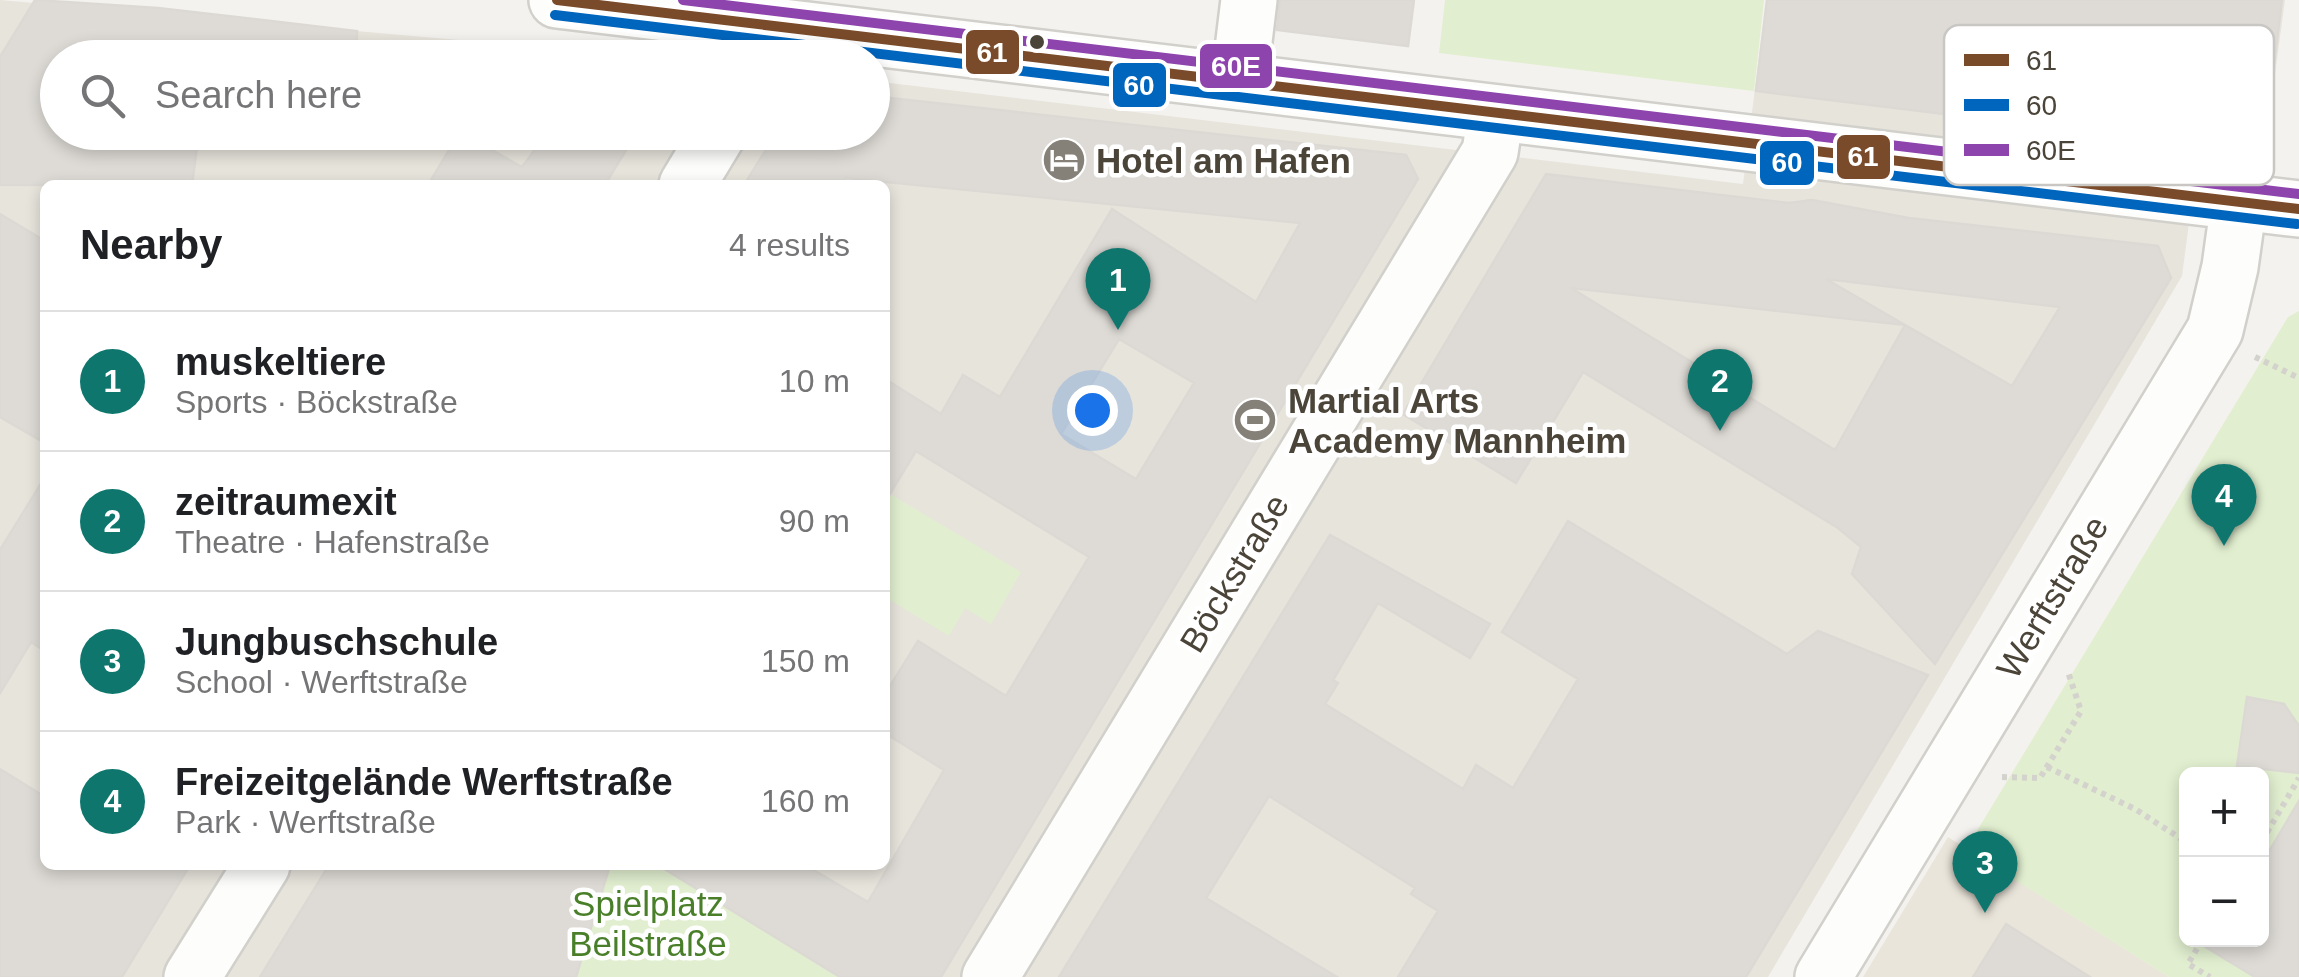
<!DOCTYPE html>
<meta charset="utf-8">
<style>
:root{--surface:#fff;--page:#f6f6f6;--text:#202124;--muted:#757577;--line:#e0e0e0;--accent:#0f766e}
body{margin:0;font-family:Helvetica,sans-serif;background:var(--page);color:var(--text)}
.controls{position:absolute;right:30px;bottom:30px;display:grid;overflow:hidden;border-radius:15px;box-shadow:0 5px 15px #0003}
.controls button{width:90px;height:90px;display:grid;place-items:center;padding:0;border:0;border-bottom:2px solid var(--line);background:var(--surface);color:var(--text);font:50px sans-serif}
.you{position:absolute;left:1092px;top:410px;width:35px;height:35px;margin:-25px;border:8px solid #fff;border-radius:50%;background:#1a73e8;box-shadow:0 0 0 15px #1a73e833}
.badge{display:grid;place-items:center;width:65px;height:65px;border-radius:50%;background:var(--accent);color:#fff;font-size:32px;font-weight:700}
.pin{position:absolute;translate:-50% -82px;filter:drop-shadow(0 2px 5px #0008)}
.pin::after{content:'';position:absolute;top:52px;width:35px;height:30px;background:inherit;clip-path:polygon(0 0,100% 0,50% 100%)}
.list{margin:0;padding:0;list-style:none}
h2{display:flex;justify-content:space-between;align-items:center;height:130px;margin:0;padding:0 40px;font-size:42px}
h2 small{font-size:32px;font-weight:400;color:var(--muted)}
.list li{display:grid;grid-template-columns:65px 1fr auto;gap:30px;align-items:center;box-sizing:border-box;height:140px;padding:0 40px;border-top:2px solid var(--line)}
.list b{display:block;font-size:38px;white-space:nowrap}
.list p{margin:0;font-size:32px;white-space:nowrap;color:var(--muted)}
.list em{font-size:32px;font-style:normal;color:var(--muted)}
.icon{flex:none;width:55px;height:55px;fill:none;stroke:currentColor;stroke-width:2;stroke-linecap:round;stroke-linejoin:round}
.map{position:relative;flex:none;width:2299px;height:977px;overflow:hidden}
.search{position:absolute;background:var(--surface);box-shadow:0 5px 15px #0003;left:40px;top:40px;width:850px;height:110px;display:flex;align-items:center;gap:25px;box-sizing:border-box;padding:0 35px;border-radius:55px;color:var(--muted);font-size:38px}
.panel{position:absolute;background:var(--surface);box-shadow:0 5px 15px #0003;left:40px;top:180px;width:850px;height:690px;border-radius:15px}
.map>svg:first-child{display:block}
.residential{fill:#e7e4dc;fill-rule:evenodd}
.education{fill:#eae5da}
.green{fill:#e1eecf;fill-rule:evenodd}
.building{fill:#dedbd6;stroke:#dcd9d4;stroke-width:2.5;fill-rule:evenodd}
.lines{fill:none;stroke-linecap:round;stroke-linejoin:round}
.minor-casing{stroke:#d2d0cb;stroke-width:60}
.path{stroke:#d3d2cc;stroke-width:6;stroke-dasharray:5 5;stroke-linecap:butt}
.minor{stroke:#fdfdfc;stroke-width:55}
.bus-1-casing{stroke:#fff;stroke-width:18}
.bus-2-casing{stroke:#fff;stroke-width:18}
.bus-3-casing{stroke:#fff;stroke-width:18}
.bus-1{stroke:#7a4b2a;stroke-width:10}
.bus-2{stroke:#0065bd;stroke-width:10}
.bus-3{stroke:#8e44ad;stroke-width:10}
.bus-dot{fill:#4b4439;stroke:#fff;stroke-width:4}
.labels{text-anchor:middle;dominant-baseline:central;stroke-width:9;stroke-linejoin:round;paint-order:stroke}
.poi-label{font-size:35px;font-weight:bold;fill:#4b4439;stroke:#fff;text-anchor:start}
.street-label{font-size:35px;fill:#4b4439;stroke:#fff}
.park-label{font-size:35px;fill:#4a7f2a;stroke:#fff}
.key{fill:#fff;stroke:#c9c7c4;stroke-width:2.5}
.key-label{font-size:28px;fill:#4b4439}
.line-badge{stroke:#fff;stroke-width:4}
.badge-label{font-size:28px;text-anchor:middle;font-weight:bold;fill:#fff}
</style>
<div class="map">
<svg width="2299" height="977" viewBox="0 0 2299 977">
<rect width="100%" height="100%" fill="#f4f2ee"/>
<!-- residential -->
<path class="residential" d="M0 0 655 57 58 58V132H872L873 81 1743 184 1766 0H2285L2264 156 2199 148 2182 276 1768 977H0ZM45 185H885V865H45Z"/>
<!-- education -->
<path class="education" d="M1948 837 2169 977H1863Z"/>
<!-- green -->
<path class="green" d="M1445 0H1764L1754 91 1439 53Z
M2299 311V977H2169L1966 849 2288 317ZM2186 774H2262V940H2186Z
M890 494 1021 572 991 624 965 608 949 636 885 597V502Z
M609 865H656L840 977H576Z"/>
<!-- building -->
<path class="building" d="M35 0 158 8 357 31 356 58H58V132H199L192 185H0V57Z
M1280 0H1414L1408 46 1277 30Z
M1767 0H2282L2263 153 1756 91Z
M872 96 1406 155 1418 179 941 977H840L658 865H805L868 902 944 770 885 733V694L918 641 1006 696 1089 557 916 451 885 502V379L941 414 963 375 1000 397 1112 209 1256 302 1300 223 846 178 841 185H744L777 132H872ZM1119 339 1194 383 1136 479 1061 434Z
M460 132 522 167 548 132H637L606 183 610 185H428Z
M1546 174 1789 203 1812 200 1909 218 2158 246 2171 278 1935 664 1852 574 1861 547 1838 528 1583 372 1516 483 1403 414ZM1826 279 2060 307 2012 386 1905 325 1835 450 1571 288 1905 325Z
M0 214 45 241V443L0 417Z
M45 477V651L31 642 0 693V550Z
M1568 521 1787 654 1818 631 1928 675 1746 977H1398L1438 911 1411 894 1415 888 1269 796 1206 898 1337 977H1059L1330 535 1490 624 1470 658 1378 603 1333 680 1338 683 1325 704 1463 789 1476 765 1513 788 1578 679 1502 632Z
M2247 697 2284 704 2299 726V773L2237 766Z
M0 769 45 797V865H190L122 977H0Z
M2299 801V977H2255L2194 940H2262V863Z
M329 865H610L576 977H260Z
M2006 924 2090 977H1973Z"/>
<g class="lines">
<!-- minor casing -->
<g class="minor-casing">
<path id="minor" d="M557 0 2299 209
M1239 82 1249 0
M687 185 719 132
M192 977 262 865
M990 977 1490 152 1496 113
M1823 977 2215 330 2230 267 2239 202"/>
</g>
<!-- path -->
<path class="path" d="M2255 357 2299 378
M2047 767 2135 809 2186 842
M2002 777 2040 778 2081 711 2068 672
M2262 841 2299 778
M2202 940 2188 964 2210 977"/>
<!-- minor -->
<use href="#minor" class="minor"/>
<!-- bus-1 casing -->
<g class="bus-1-casing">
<path id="bus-1" d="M557 0 2299 209"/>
</g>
<!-- bus-2 casing -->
<g class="bus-2-casing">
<path id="bus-2" d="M555 15 2297 224"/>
</g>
<!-- bus-3 casing -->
<g class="bus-3-casing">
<path id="bus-3" d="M683 0 2299 194"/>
</g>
<!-- bus-1 -->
<use href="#bus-1" class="bus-1"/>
<!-- bus-2 -->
<use href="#bus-2" class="bus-2"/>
<!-- bus-3 -->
<use href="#bus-3" class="bus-3"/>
</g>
<!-- icons -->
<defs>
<g id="hotel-disc" transform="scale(2.25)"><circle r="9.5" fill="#868178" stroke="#fff"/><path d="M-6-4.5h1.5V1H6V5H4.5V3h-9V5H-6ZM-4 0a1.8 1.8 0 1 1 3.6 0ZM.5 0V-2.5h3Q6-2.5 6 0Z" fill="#fff"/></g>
<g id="stadium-disc" transform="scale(2.25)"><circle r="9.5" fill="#868178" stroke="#fff"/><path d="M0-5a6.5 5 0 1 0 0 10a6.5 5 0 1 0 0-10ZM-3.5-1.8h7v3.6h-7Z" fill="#fff"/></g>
</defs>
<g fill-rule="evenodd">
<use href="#hotel-disc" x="1064" y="160"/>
<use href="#stadium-disc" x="1255" y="420"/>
</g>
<!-- markers -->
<circle class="bus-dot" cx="1037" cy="42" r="9"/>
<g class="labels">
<!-- poi labels -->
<g class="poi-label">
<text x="1096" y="160">Hotel am Hafen</text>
<text x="1288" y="400">Martial Arts<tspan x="1288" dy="40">Academy Mannheim</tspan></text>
</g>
<!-- street labels -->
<g class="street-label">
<text transform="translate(1234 573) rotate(-59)">Böckstraße</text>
<text transform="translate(2052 597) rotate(-59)">Werftstraße</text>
</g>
<!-- park labels -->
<g class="park-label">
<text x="648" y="903">Spielplatz<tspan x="648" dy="40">Beilstraße</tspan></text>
</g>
</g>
<!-- legend -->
<rect x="1944" y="25" width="330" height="160" rx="15" class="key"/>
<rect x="1964" y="54" width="45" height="12" fill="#7a4b2a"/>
<rect x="1964" y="99" width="45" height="12" fill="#0065bd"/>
<rect x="1964" y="144" width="45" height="12" fill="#8e44ad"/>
<g class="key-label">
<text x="2026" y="70">61</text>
<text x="2026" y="115">60</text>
<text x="2026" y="160">60E</text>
</g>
<g class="line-badge">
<rect x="964" y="28" width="57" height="48" rx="10" fill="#7a4b2a"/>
<rect x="1198" y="42" width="76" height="48" rx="10" fill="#8e44ad"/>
<rect x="1111" y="61" width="57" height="48" rx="10" fill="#0065bd"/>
<rect x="1835" y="133" width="57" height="48" rx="10" fill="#7a4b2a"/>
<rect x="1758" y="139" width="58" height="48" rx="10" fill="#0065bd"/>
</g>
<g class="badge-label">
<text x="992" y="62">61</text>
<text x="1236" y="76">60E</text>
<text x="1139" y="95">60</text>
<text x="1863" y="166">61</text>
<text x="1787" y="172">60</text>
</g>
</svg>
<div class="controls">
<button>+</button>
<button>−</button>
</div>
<div class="you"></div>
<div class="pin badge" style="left:1118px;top:330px">1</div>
<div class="pin badge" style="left:1720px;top:431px">2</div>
<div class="pin badge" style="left:1985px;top:913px">3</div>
<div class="pin badge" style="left:2224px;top:546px">4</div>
<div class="search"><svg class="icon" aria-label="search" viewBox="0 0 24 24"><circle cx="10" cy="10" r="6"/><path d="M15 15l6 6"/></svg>Search here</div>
<section class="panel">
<h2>Nearby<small>4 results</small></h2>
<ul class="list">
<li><span class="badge">1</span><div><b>muskeltiere</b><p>Sports · Böckstraße</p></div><em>10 m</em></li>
<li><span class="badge">2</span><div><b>zeitraumexit</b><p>Theatre · Hafenstraße</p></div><em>90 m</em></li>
<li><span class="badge">3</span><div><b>Jungbuschschule</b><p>School · Werftstraße</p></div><em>150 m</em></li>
<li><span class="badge">4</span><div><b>Freizeitgelände Werftstraße</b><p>Park · Werftstraße</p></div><em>160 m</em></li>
</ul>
</section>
</div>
